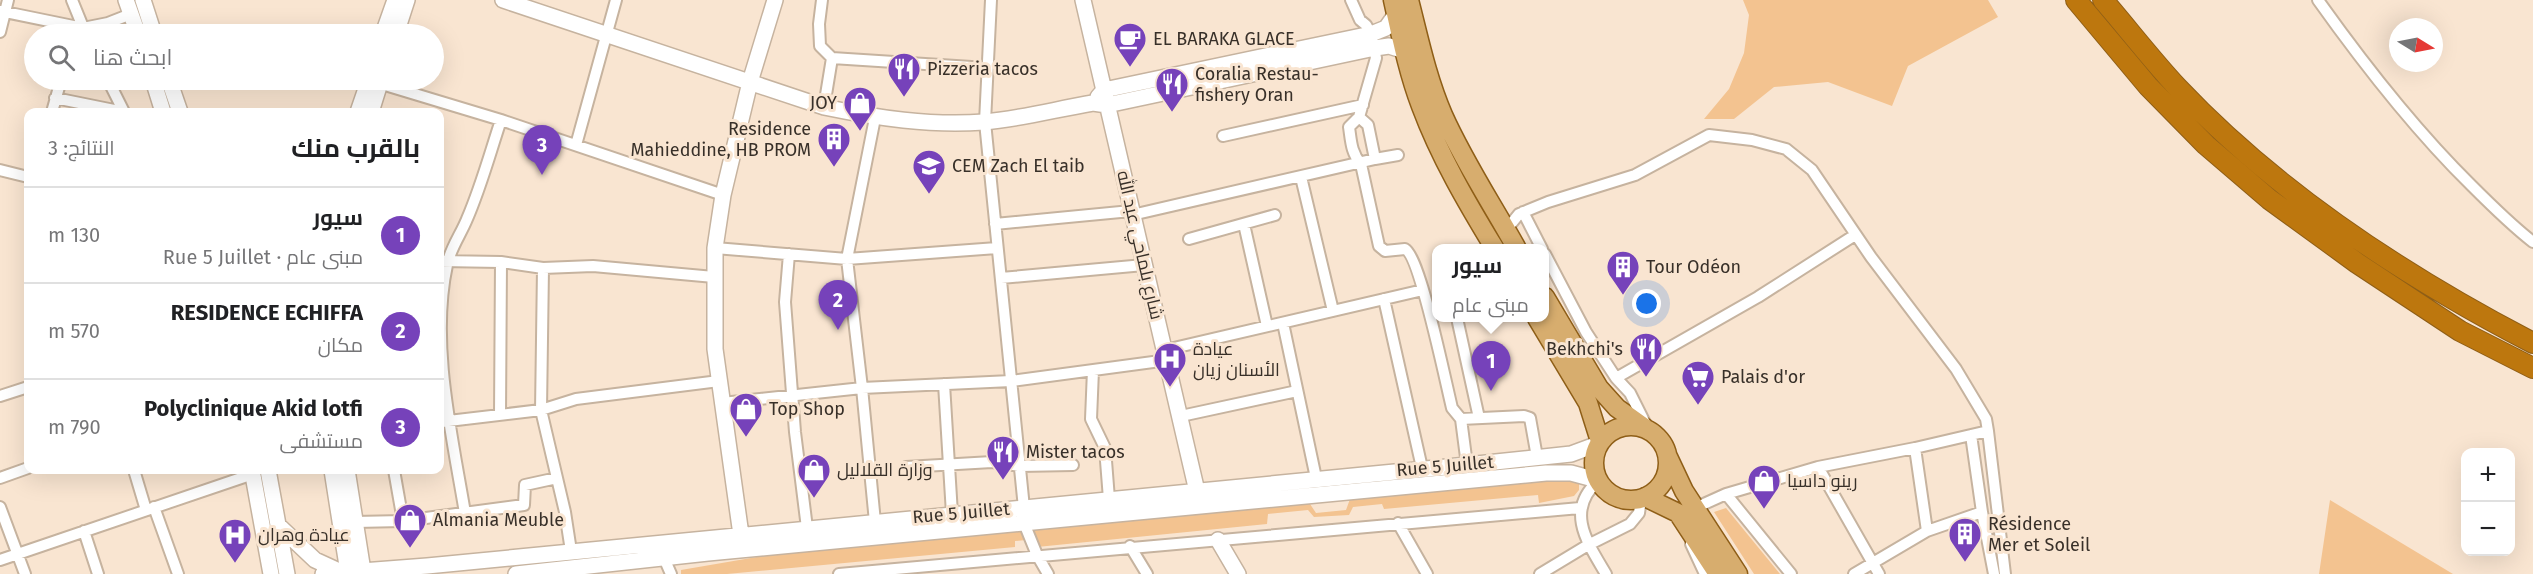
<!DOCTYPE html>
<html lang="ar">
<meta charset="utf-8">
<style>
:root{--surface:#fff;--page:#f2f2f2;--text:#202124;--muted:#757577;--line:#e0e0e0;--accent:#7642ba}
body{margin:0;font-family:"Fira Sans",Cairo,sans-serif;background:var(--page);color:var(--text);direction:rtl}
.controls{position:absolute;right:18px;bottom:18px;display:grid;overflow:hidden;border-radius:12px;box-shadow:0 6px 24px #0002}
.controls button{width:54px;height:54px;display:grid;place-items:center;padding:0;border:0;border-bottom:2px solid var(--line);background:var(--surface);color:var(--text);font:30px sans-serif}
.compass{position:absolute;left:2389px;top:18px;width:54px;height:54px;border-radius:50%;background:var(--surface);box-shadow:0 6px 24px #0002;rotate:100deg}
.you{position:absolute;left:1647px;top:304px;width:21px;height:21px;margin:-15px;border:4px solid #fff;border-radius:50%;background:#1a73e8;box-shadow:0 0 0 9px #1a73e833}
.badge{display:grid;place-items:center;width:39px;height:39px;border-radius:50%;background:var(--accent);color:#fff;font-size:20px;font-weight:700}
.pin{position:absolute;translate:-50% -50px;filter:drop-shadow(0 2px 3px #0008)}
.pin::after{content:'';position:absolute;top:32px;width:21px;height:18px;background:inherit;clip-path:polygon(0 0,100% 0,50% 100%)}
.popup{position:absolute;left:1432px;top:244px;width:117px;height:78px;box-sizing:border-box;display:grid;place-content:center;border-radius:12px;background:var(--surface);filter:drop-shadow(0 2px 4px #0005);font-size:20px;white-space:nowrap;color:var(--muted)}
.popup b{font-size:22px;color:var(--text)}
.popup::after{content:'';position:absolute;left:50%;top:100%;margin-left:-12px;border:12px solid transparent;border-top-color:var(--surface)}
.list{margin:0;padding:0;list-style:none}
h2{display:flex;justify-content:space-between;align-items:center;height:78px;margin:0;padding:0 24px;font-size:26px}
h2 small{font-size:20px;font-weight:400;color:var(--muted)}
.list li{display:grid;grid-template-columns:39px 1fr auto;gap:18px;align-items:center;box-sizing:border-box;height:96px;padding:0 24px;border-top:2px solid var(--line)}
.list b{display:block;font-size:22px;white-space:nowrap}
.list p{margin:0;font-size:20px;white-space:nowrap;color:var(--muted)}
.list em{font-size:20px;font-style:normal;color:var(--muted)}
.icon{flex:none;width:33px;height:33px;fill:none;stroke:currentColor;stroke-width:2;stroke-linecap:round;stroke-linejoin:round}
.map{position:relative;flex:none;width:2533px;height:574px;overflow:hidden;direction:ltr}
.search{position:absolute;background:var(--surface);box-shadow:0 6px 24px #0002;left:24px;top:24px;width:420px;height:66px;display:flex;align-items:center;gap:15px;box-sizing:border-box;padding:0 21px;border-radius:33px;color:var(--muted);font-size:22px}
.panel{position:absolute;background:var(--surface);box-shadow:0 6px 24px #0002;left:24px;top:108px;width:420px;height:366px;border-radius:12px;direction:rtl}
.map>svg:first-child{display:block}
.green{fill:#f3c390}
.lines{fill:none;stroke-linecap:round;stroke-linejoin:round}
.street-casing{stroke:#c6b39f;stroke-width:14}
.secondary-casing{stroke:#c6b39f;stroke-width:18}
.primary-casing{stroke:#8e5e17;stroke-width:21}
.highway-casing{stroke:#8e5e17;stroke-width:22}
.street{stroke:#fff;stroke-width:10}
.secondary{stroke:#fff;stroke-width:15}
.primary{stroke:#d7ad6e;stroke-width:18}
.highway{stroke:#bd770e;stroke-width:20}
.labels{text-anchor:middle;dominant-baseline:central;stroke-width:6;stroke-linejoin:round;paint-order:stroke}
.poi-label{font-size:18px;fill:#383029;stroke:#f9e5d1;text-anchor:start}
.street-label{font-size:18px;fill:#383029;stroke:#f9e5d1}
</style>
<div class="map">
<svg width="2533" height="574" viewBox="0 0 2533 574">
<rect width="100%" height="100%" fill="#f9e5d1"/>
<!-- green -->
<path class="green" d="M1743 0H1988L1998 17 1908 66 1892 106 1828 82 1774 87 1734 119H1704L1729 89 1744 53 1749 15Z
M1550 479 1579 481V490L1574 496 1539 503 1538 495 1384 509 1382 504 1353 507 1349 515 1314 517 1308 510 1268 514 1267 524 1037 547 1036 539 1015 541V547L727 574H681V570L774 554 1301 504H1310L1316 513 1346 510 1350 499Z
M2330 500 2453 574H2319Z
M1726 508 1780 574H1754L1714 512Z"/>
<g class="lines">
<!-- street casing -->
<g class="street-casing">
<path id="street" d="M72 0 85 32
M822 0 819 24 820 46 832 58 987 68
M991 0 985 122 1024 508
M1351 0 1360 20 1366 25 1371 34 1376 58 1359 117 1349 127C1351 140 1351 153 1361 164L1379 246 1385 251 1405 249C1420 256 1446 384 1452 408L1461 419 1467 465
M2318 0C2365 66 2415 130 2472 186 2492 206 2511 225 2533 242
M0 11 83 28 108 23 131 14
M0 32 8 0
M108 80 124 112
M375 82 501 120 723 195
M55 98 124 112
M824 107 832 58
M52 112 61 80
M1223 136 1363 105
M576 145 616 0
M1375 159 1398 155
M0 170 28 177
M1301 177 1333 311
M1523 212 1542 249
M1132 215 1375 159 1368 125 1359 117
M995 224 1131 211
M1244 224 1267 326
M1506 230 1519 214 1548 202 1635 175 1709 135 1752 140 1786 149 1812 170 1871 257 1956 369 1986 419 1988 431 1915 448 1818 467
M1189 239 1275 215
M715 248 847 259 997 248
M789 254 785 302 795 432 807 528
M1545 254 1586 332 1616 378
M440 261 501 262 543 268 593 266 714 277
M543 268 541 410 565 512 571 551
M1001 278 1144 265
M1384 299 1422 468
M1457 318 1479 418
M1283 323 1316 478
M1165 350 1423 290
M1093 370 1091 419 1105 448 1109 499
M944 384 952 514
M0 396 28 387
M722 403 862 388 1011 381 1168 360
M500 414 501 262
M1181 416 1297 391
M1461 419 1524 416 1530 418 1537 457
M440 422 541 410 576 399 719 381
M1646 425 1630 393 1616 378 1758 297 1855 235
M1988 431 2005 574
M1915 448 1927 531 1982 512 1971 435
M906 467 992 462 1020 466 1073 465
M134 470 146 510
M394 470 403 521
M0 478 28 468
M1598 481C1565 511 1587 542 1606 574
M1726 494 1818 467 1879 574
M0 507 25 574
M154 507 178 574
M1695 508 1726 494 1791 574
M1982 512 1994 574
M465 513C452 435 430 343 447 265 450 249 461 234 467 219 481 187 490 153 501 120
M355 522 403 521 524 505 525 485 557 478
M875 522 862 388 847 259 875 118
M1024 523 1037 555 1048 574
M1398 523 1427 574
M84 531 98 574
M1691 544 1705 574
M1130 546 1147 574
M664 558 671 574
M0 560 253 474
M839 574 1580 508
M1540 574 1588 545 1630 524 1639 513 1641 499
M1854 574 1927 531"/>
</g>
<!-- secondary casing -->
<g class="secondary-casing">
<path id="secondary" d="M126 0 138 34
M143 0 154 34
M503 0 824 107C877 118 930 126 984 122 1020 119 1057 109 1093 103L1107 105 1375 48 1389 46 1405 51
M1083 0 1199 500
M383 34 395 0
M396 34 407 0
M153 80 163 112
M169 80 180 112
M1098 97 1104 90 1371 34 1386 28 1396 14
M358 112 369 80
M371 112 381 80
M252 470 271 574
M268 470 287 574
M332 470 348 572
M347 470 363 571
M278 525 315 560 339 571
M1218 540 1238 574
M742 542 715 349V248L723 195 750 82 775 0
M323 574 427 566 1467 465 1571 454 1598 444
M516 574 708 553 1546 473H1571L1597 480"/>
</g>
<!-- primary casing -->
<g class="primary-casing">
<path id="primary" d="M1393 0C1401 36 1408 72 1421 106 1440 157 1467 203 1495 249
M1409 0C1419 39 1427 78 1443 115 1464 162 1492 204 1517 249
M1545 297 1599 388 1617 408 1645 428
M1537 318 1588 403 1600 441
M1594 463a37 37 0 1 1 74 0a37 37 0 1 1-74 0Z
M1668 457 1684 491 1738 574
M1645 497 1678 513 1718 574"/>
</g>
<!-- highway casing -->
<g class="highway-casing">
<path id="highway" d="M2076 0 2148 86 2206 145 2269 199 2357 263 2460 331 2533 368
M2103 0C2128 29 2151 59 2177 87 2277 193 2404 276 2533 343"/>
</g>
<!-- street -->
<use href="#street" class="street"/>
<!-- secondary -->
<use href="#secondary" class="secondary"/>
<!-- primary -->
<use href="#primary" class="primary"/>
<!-- highway -->
<use href="#highway" class="highway"/>
</g>
<!-- icons -->
<defs>
<g id="cafe-pin" transform="scale(1.725)"><path d="M0 17L-7.5 6A9.5 9.5 0 1 1 7.5 6Z" fill="#7642ba" stroke="#f9e5d1"/><path d="M-5.5-4.5H6V0H3Q3 3.5 0 3.5H-2.5Q-5.5 3.5-5.5 0ZM3-3.2v2h1.7v-2ZM-6 4.5H4V6H-6Z" fill="#fff"/></g>
<g id="restaurant-pin" transform="scale(1.725)"><path d="M0 17L-7.5 6A9.5 9.5 0 1 1 7.5 6Z" fill="#7642ba" stroke="#f9e5d1"/><path d="M-5-6h1v4h1v-4h1v4h1v-4h1v5L-1.5 .5V6h-2V.5L-5-1ZM5-6V6H3V1.5H1.5Q1.5-4 5-6Z" fill="#fff"/></g>
<g id="shop-pin" transform="scale(1.725)"><path d="M0 17L-7.5 6A9.5 9.5 0 1 1 7.5 6Z" fill="#7642ba" stroke="#f9e5d1"/><path d="M-5-2.5h2.3a2.7 3.5 0 0 1 5.4 0H5L5.5 6h-11ZM-1.5-2.5h3a1.5 2.3 0 0 0-3 0Z" fill="#fff"/></g>
<g id="building-pin" transform="scale(1.725)"><path d="M0 17L-7.5 6A9.5 9.5 0 1 1 7.5 6Z" fill="#7642ba" stroke="#f9e5d1"/><path d="M-4-6H4V6H1V3H-1V6H-4ZM-2.5-4.3h1.7v1.8h-1.7ZM.8-4.3h1.7v1.8H.8ZM-2.5-1h1.7V.8h-1.7ZM.8-1h1.7V.8H.8Z" fill="#fff"/></g>
<g id="school-pin" transform="scale(1.725)"><path d="M0 17L-7.5 6A9.5 9.5 0 1 1 7.5 6Z" fill="#7642ba" stroke="#f9e5d1"/><path d="M0-5L7-2L0 1L-7-2ZM-4 1L0 2.5L4 1V4Q0 6-4 4Z" fill="#fff"/></g>
<g id="hospital-pin" transform="scale(1.725)"><path d="M0 17L-7.5 6A9.5 9.5 0 1 1 7.5 6Z" fill="#7642ba" stroke="#f9e5d1"/><path d="M-5-5h3v3.5h4V-5h3V5h-3V1.5h-4V5h-3Z" fill="#fff"/></g>
<g id="supermarket-pin" transform="scale(1.725)"><path d="M0 17L-7.5 6A9.5 9.5 0 1 1 7.5 6Z" fill="#7642ba" stroke="#f9e5d1"/><path d="M-6-5.5h2.5l.6 2H6L4.5 2H-2.5L-4.4-4H-6ZM-1.5 3.2a1.3 1.3 0 1 0 .1 0ZM3 3.2a1.3 1.3 0 1 0 .1 0Z" fill="#fff"/></g>
</defs>
<g fill-rule="evenodd">
<use href="#cafe-pin" x="1130" y="39"/>
<use href="#restaurant-pin" x="904" y="69"/>
<use href="#restaurant-pin" x="1172" y="84"/>
<use href="#shop-pin" x="860" y="103"/>
<use href="#building-pin" x="834" y="139"/>
<use href="#school-pin" x="929" y="166"/>
<use href="#building-pin" x="1623" y="267"/>
<use href="#restaurant-pin" x="1646" y="349"/>
<use href="#hospital-pin" x="1170" y="359"/>
<use href="#supermarket-pin" x="1698" y="377"/>
<use href="#shop-pin" x="746" y="409"/>
<use href="#restaurant-pin" x="1003" y="452"/>
<use href="#shop-pin" x="814" y="470"/>
<use href="#shop-pin" x="1764" y="481"/>
<use href="#shop-pin" x="410" y="520"/>
<use href="#building-pin" x="1965" y="534"/>
<use href="#hospital-pin" x="235" y="535"/>
</g>
<g class="labels">
<!-- poi labels -->
<g class="poi-label">
<text x="1153" y="39">EL BARAKA GLACE</text>
<text x="927" y="69">Pizzeria tacos</text>
<text x="1195" y="74">Coralia Restau-<tspan x="1195" dy="21">fishery Oran</tspan></text>
<text x="837" y="103" text-anchor="end">JOY</text>
<text x="811" y="129" text-anchor="end">Residence<tspan x="811" dy="21">Mahieddine, HB PROM</tspan></text>
<text x="952" y="166">CEM Zach El taib</text>
<text x="1646" y="267">Tour Odéon</text>
<text x="1193" y="349">عيادة<tspan x="1193" dy="21">الأسنان زيان</tspan></text>
<text x="1623" y="349" text-anchor="end">Bekhchi's</text>
<text x="1721" y="377">Palais d'or</text>
<text x="769" y="409">Top Shop</text>
<text x="1026" y="452">Mister tacos</text>
<text x="837" y="470">وزارة القلاليل</text>
<text x="1787" y="481">رينو داسيا</text>
<text x="433" y="520">Almania Meuble</text>
<text x="1988" y="524">Résidence<tspan x="1988" dy="21">Mer et Soleil</tspan></text>
<text x="258" y="535">عيادة وهران</text>
</g>
<!-- street labels -->
<g class="street-label">
<text transform="translate(1140 245) rotate(77)">شارع بلماحي عبد الله</text>
<text transform="translate(1445 466) rotate(-5)">Rue 5 Juillet</text>
<text transform="translate(961 513) rotate(-5)">Rue 5 Juillet</text>
</g>
</g>
</svg>
<div class="controls">
<button>+</button>
<button>−</button>
</div>
<svg class="compass" viewBox="-18 -18 36 36"><path d="M0-13l5 13h-10z" fill="#e53935"/><path d="M0 13l5-13h-10z" fill="#757577"/></svg>
<div class="you"></div>
<div class="pin badge" style="left:1491px;top:391px">1</div>
<div class="popup"><b>سيور</b>مبنى عام</div>
<div class="pin badge" style="left:838px;top:330px">2</div>
<div class="pin badge" style="left:542px;top:175px">3</div>
<div class="search"><svg class="icon" aria-label="search" viewBox="0 0 24 24"><circle cx="10" cy="10" r="6"/><path d="M15 15l6 6"/></svg>ابحث هنا</div>
<section class="panel">
<h2>بالقرب منك<small>النتائج: 3</small></h2>
<ul class="list">
<li><span class="badge">1</span><div><b>سيور</b><p>مبنى عام · Rue 5 Juillet</p></div><em>130 m</em></li>
<li><span class="badge">2</span><div><b>RESIDENCE ECHIFFA</b><p>مكان</p></div><em>570 m</em></li>
<li><span class="badge">3</span><div><b>Polyclinique Akid lotfi</b><p>مستشفى</p></div><em>790 m</em></li>
</ul>
</section>
</div>
